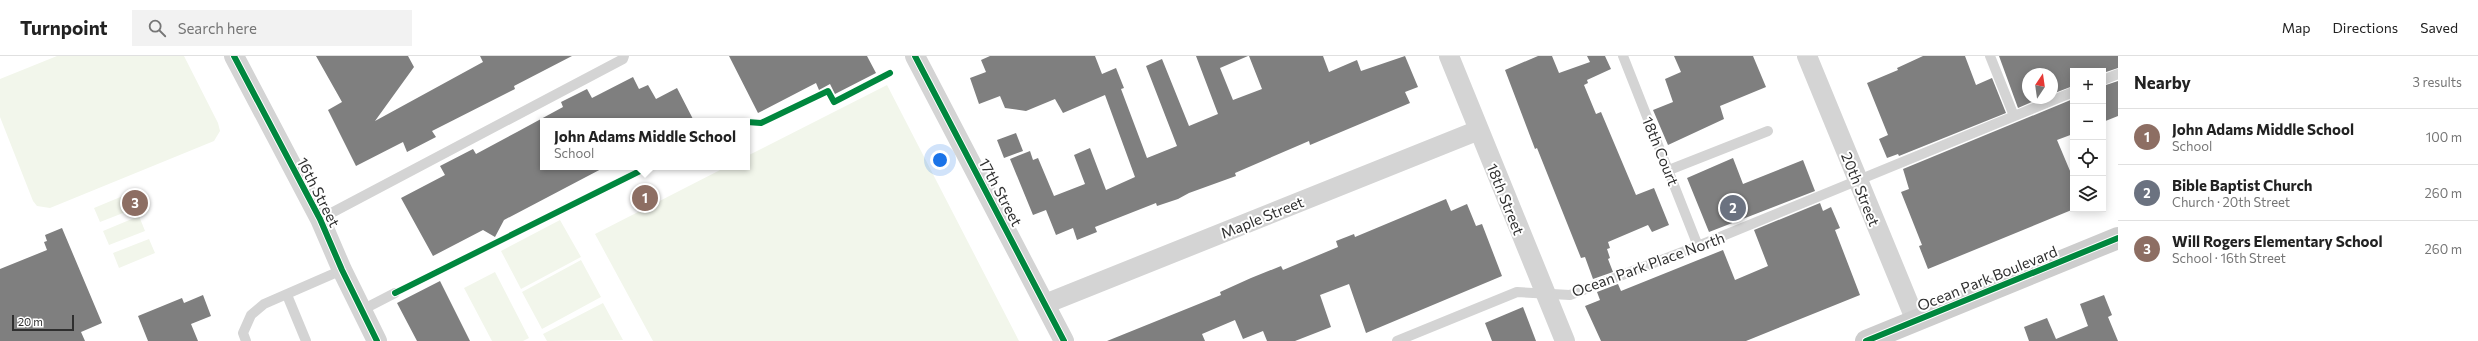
<!DOCTYPE html>
<meta charset="utf-8">
<style>
:root{--surface:#fff;--page:#f2f2f2;--text:#222;--muted:#767676;--line:#e0e0e0;--accent:#787878}
body{margin:0;font-family:Commissioner,sans-serif;background:var(--page);color:var(--text)}
.controls{position:absolute;right:12px;top:12px;display:grid;overflow:hidden;border-radius:0px;box-shadow:0 2px 10px #0003}
.controls button{width:36px;height:36px;display:grid;place-items:center;padding:0;border:0;border-bottom:1px solid var(--line);background:var(--surface);color:var(--text);font:20px sans-serif}
.compass{position:absolute;left:2022px;top:12px;width:36px;height:36px;border-radius:50%;background:var(--surface);box-shadow:0 2px 10px #0003;rotate:13deg}
.scale{position:absolute;left:12px;bottom:10px;width:62px;box-sizing:border-box;padding-left:4px;border:2px solid #2f2f2f;border-top:0;font-size:11px;line-height:14px;white-space:nowrap;color:#2f2f2f;-webkit-text-stroke:3px #fff;paint-order:stroke}
.you{position:absolute;left:940px;top:104px;width:14px;height:14px;margin:-10px;border:3px solid #fff;border-radius:50%;background:#1a73e8;box-shadow:0 0 0 6px #1a73e833}
.badge{display:grid;place-items:center;width:26px;height:26px;border-radius:50%;background:var(--accent);color:#fff;font-size:13px;font-weight:700}
.pin{position:absolute;translate:-50% -50%;border:2px solid #fff;box-shadow:0 1px 4px #0006}
.popup{position:absolute;left:540px;top:62px;width:210px;height:52px;box-sizing:border-box;display:grid;place-content:center;border-radius:0px;background:var(--surface);filter:drop-shadow(0 1px 3px #0005);font-size:13px;white-space:nowrap;color:var(--muted)}
.popup b{font-size:15px;color:var(--text)}
.popup::after{content:'';position:absolute;left:50%;top:100%;margin-left:-8px;border:8px solid transparent;border-top-color:var(--surface)}
.list{margin:0;padding:0;list-style:none}
h2{display:flex;justify-content:space-between;align-items:center;height:52px;margin:0;padding:0 16px;font-size:17px}
h2 small{font-size:13px;font-weight:400;color:var(--muted)}
.list li{display:grid;grid-template-columns:26px 1fr auto;gap:12px;align-items:center;box-sizing:border-box;height:56px;padding:0 16px;border-top:1px solid var(--line)}
.list b{display:block;font-size:15px;white-space:nowrap}
.list p{margin:0;font-size:13px;white-space:nowrap;color:var(--muted)}
.list em{font-size:13px;font-style:normal;color:var(--muted)}
.icon{flex:none;width:22px;height:22px;fill:none;stroke:currentColor;stroke-width:2;stroke-linecap:round;stroke-linejoin:round}
.map{position:relative;flex:none;width:2118px;height:285px;overflow:hidden}
header{display:flex;align-items:center;gap:24px;box-sizing:border-box;height:56px;padding:0 20px;background:var(--surface);border-bottom:1px solid var(--line)}
header strong{font-size:19px}
nav{display:flex;gap:22px;margin-inline-start:auto;font-size:14px}
.search{width:280px;height:36px;background:var(--page);display:flex;align-items:center;gap:10px;box-sizing:border-box;padding:0 14px;border-radius:0px;color:var(--muted);font-size:15px}
main{display:flex}
aside{flex:1;background:var(--surface)}
.map>svg:first-child{display:block}
.green{fill:#f2f6eb}
.building{fill:#7f7f7f}
.lines{fill:none;stroke-linecap:round;stroke-linejoin:round}
.lane{stroke:#d4d4d4;stroke-width:10}
.street{stroke:#d4d4d4;stroke-width:20}
.secondary{stroke:#cdcdcd;stroke-width:22}
.cycleway-casing{stroke:#fff;stroke-width:8}
.cycleway{stroke:#00873e;stroke-width:6}
.labels{text-anchor:middle;dominant-baseline:central;stroke-width:4;stroke-linejoin:round;paint-order:stroke}
.street-label{font-size:15px;fill:#2f2f2f;stroke:#fff}
</style>
<header>
<strong>Turnpoint</strong>
<div class="search"><svg class="icon" aria-label="search" viewBox="0 0 24 24"><circle cx="10" cy="10" r="6"/><path d="M15 15l6 6"/></svg>Search here</div>
<nav><a>Map</a><a>Directions</a><a>Saved</a></nav>
</header>
<main>
<div class="map">
<svg width="2118" height="285" viewBox="0 0 2118 285">
<rect width="100%" height="100%" fill="#fff"/>
<!-- green -->
<path class="green" d="M57 0H184L218 67 220 75 214 85 50 152 37 150 33 145 0 61V23Z
M887 29 1019 285H653L595 178 726 111H747V100Z
M130 137 136 152 100 166 94 152Z
M139 160 145 175 109 189 103 175Z
M560 164 581 201 521 233 501 195Z
M149 183 155 197 119 212 113 197Z
M581 204 601 241 542 273 522 236Z
M495 216 529 282 523 285H492L464 232Z
M603 247 623 284 547 285 543 278Z"/>
<!-- building -->
<path class="building" d="M316 0H408L414 11 375 65 483 6 480 0H572L514 30 515 33 432 75 436 81 407 96 403 86 356 110 328 54 342 46Z
M729 0H867L876 17 835 38 830 28 819 34 816 27 758 57Z
M990 0H1095L1102 18 1116 12 1124 32 1121 33 1147 102 1177 90 1146 10 1162 3 1189 70 1218 58 1196 0H1248L1220 12 1233 44 1262 33 1249 0H1323L1329 16 1357 4 1361 15 1405 0 1418 31 1405 36 1410 47 1310 89 1309 85 1235 117 1236 120 1189 137 1178 143 1157 150 1156 147 1095 171 1097 176 1077 184 1073 172 1056 179 1046 154 1033 159 1010 103 1030 95 1033 104 1038 102 1054 140 1085 128 1074 99 1090 92 1106 134 1135 121 1105 39 1063 57 1055 43 1026 55 1005 52 1000 40 979 48 970 22 986 16 981 4Z
M1538 0H1552L1559 17 1590 6 1587 0H1605L1611 13 1587 24 1588 27 1584 29 1596 58 1601 56 1636 139 1654 132 1669 169 1652 176 1648 169 1608 186 1610 192 1607 193 1610 202 1608 203 1613 216 1593 223 1585 201 1581 202 1537 92 1535 93 1505 14Z
M1674 0H1753L1766 31 1720 50 1724 63 1668 89 1653 54 1673 46 1665 23 1681 16Z
M1923 0H1965L1976 29 1992 22 2006 57 1899 100 1898 98 1887 102 1879 83 1888 79 1867 27 1898 14 1897 12Z
M1999 0H2118V12L2103 17V15H2073V30L2052 38V18H2028V42H2041L2018 52Z
M633 21 639 33 648 29 656 43 677 32 694 65H543V111H605L504 164 495 181 483 174 433 200 401 142 445 119 440 110 473 93 476 98 517 76 563 51 561 46 587 33 592 42Z
M2118 25V60L2103 66V30Z
M2073 43V78L2057 84 2073 122 2074 153 1928 213 1919 190 1922 189 1901 136 1909 133 1903 113Z
M1016 77 1023 95 1004 102 997 84Z
M1733 102 1743 128 1803 104 1815 135 1709 176 1687 122Z
M1446 143 1451 155 1467 148 1476 170 1482 168 1502 220 1366 277 1349 228 1320 239 1331 271 1295 285H1267L1263 275 1243 283 1235 264 1202 278 1205 285H1107L1221 239 1220 236 1251 222 1281 210 1283 214 1338 191 1336 185 1354 178 1355 181Z
M1820 147 1823 155 1831 151 1840 172 1835 174 1860 239 1746 285H1601L1585 250 1600 244 1597 236 1618 228 1621 235 1723 194 1735 224 1768 210 1754 174Z
M62 172 102 267 81 276 85 285H0V213L47 194 44 186 47 185 45 179Z
M440 225 470 285H417L397 247Z
M203 239 211 260 191 268 198 285H148L138 260 182 242 184 247Z
M2104 239 2112 259 2108 261 2118 285H2029L2024 271 2047 262 2056 283 2088 270 2080 248Z
M1523 251 1536 285H1492L1485 267Z"/>
<g class="lines">
<!-- lane -->
<path class="lane" d="M1623 0 1698 190
M1990 0 2014 60
M2103 24 2118 18
M1669 114 1768 75
M320 163 623 3 624 0
M287 239 306 285
M362 254 395 237
M246 285 243 277 251 259 264 248 342 214
M1397 285 1517 236 1570 239 1698 190 2073 36"/>
<!-- street -->
<path class="street" d="M234 0 320 163 342 214 377 285
M915 0 1064 285
M1449 0 1565 285
M1807 0 1916 265
M1045 248 1479 74"/>
<!-- secondary -->
<path class="secondary" d="M1866 285 2118 182"/>
<!-- cycleway casing -->
<g class="cycleway-casing">
<path id="cycleway" d="M234 0 320 163 342 214 377 285
M915 0 1064 285
M747 66 761 67 828 35 834 46 890 17
M395 237 648 111
M1866 285 2118 182"/>
</g>
<!-- cycleway -->
<use href="#cycleway" class="cycleway"/>
</g>
<g class="labels">
<!-- street labels -->
<g class="street-label">
<text transform="translate(1661 95) rotate(68)">18th Court</text>
<text transform="translate(1861 133) rotate(68)">20th Street</text>
<text transform="translate(319 136) rotate(63)">16th Street</text>
<text transform="translate(1001 136) rotate(62)">17th Street</text>
<text transform="translate(1506 143) rotate(68)">18th Street</text>
<text transform="translate(1262 161) rotate(-22)">Maple Street</text>
<text transform="translate(1648 208) rotate(-20)">Ocean Park Place North</text>
<text transform="translate(1987 222) rotate(-22)">Ocean Park Boulevard</text>
</g>
</g>
</svg>
<div class="controls">
<button>+</button>
<button>−</button>
<button><svg class="icon" aria-label="locate" viewBox="0 0 24 24"><circle cx="12" cy="12" r="6"/><path d="M12 2v4M12 18v4M2 12h4M18 12h4"/></svg></button>
<button><svg class="icon" aria-label="layers" viewBox="0 0 24 24"><path d="M12 4l9 5-9 5-9-5zM3 14l9 5 9-5"/></svg></button>
</div>
<svg class="compass" viewBox="-18 -18 36 36"><path d="M0-13l5 13h-10z" fill="#e53935"/><path d="M0 13l5-13h-10z" fill="#767676"/></svg>
<div class="scale">20 m</div>
<div class="you"></div>
<div class="pin badge" style="left:645px;top:142px;background:#8d6e63">1</div>
<div class="popup"><b>John Adams Middle School</b>School</div>
<div class="pin badge" style="left:1733px;top:152px;background:#6b7280">2</div>
<div class="pin badge" style="left:135px;top:147px;background:#8d6e63">3</div>
</div>
<aside>
<h2>Nearby<small>3 results</small></h2>
<ul class="list">
<li><span class="badge" style="background:#8d6e63">1</span><div><b>John Adams Middle School</b><p>School</p></div><em>100 m</em></li>
<li><span class="badge" style="background:#6b7280">2</span><div><b>Bible Baptist Church</b><p>Church · 20th Street</p></div><em>260 m</em></li>
<li><span class="badge" style="background:#8d6e63">3</span><div><b>Will Rogers Elementary School</b><p>School · 16th Street</p></div><em>260 m</em></li>
</ul>
</aside>
</main>
